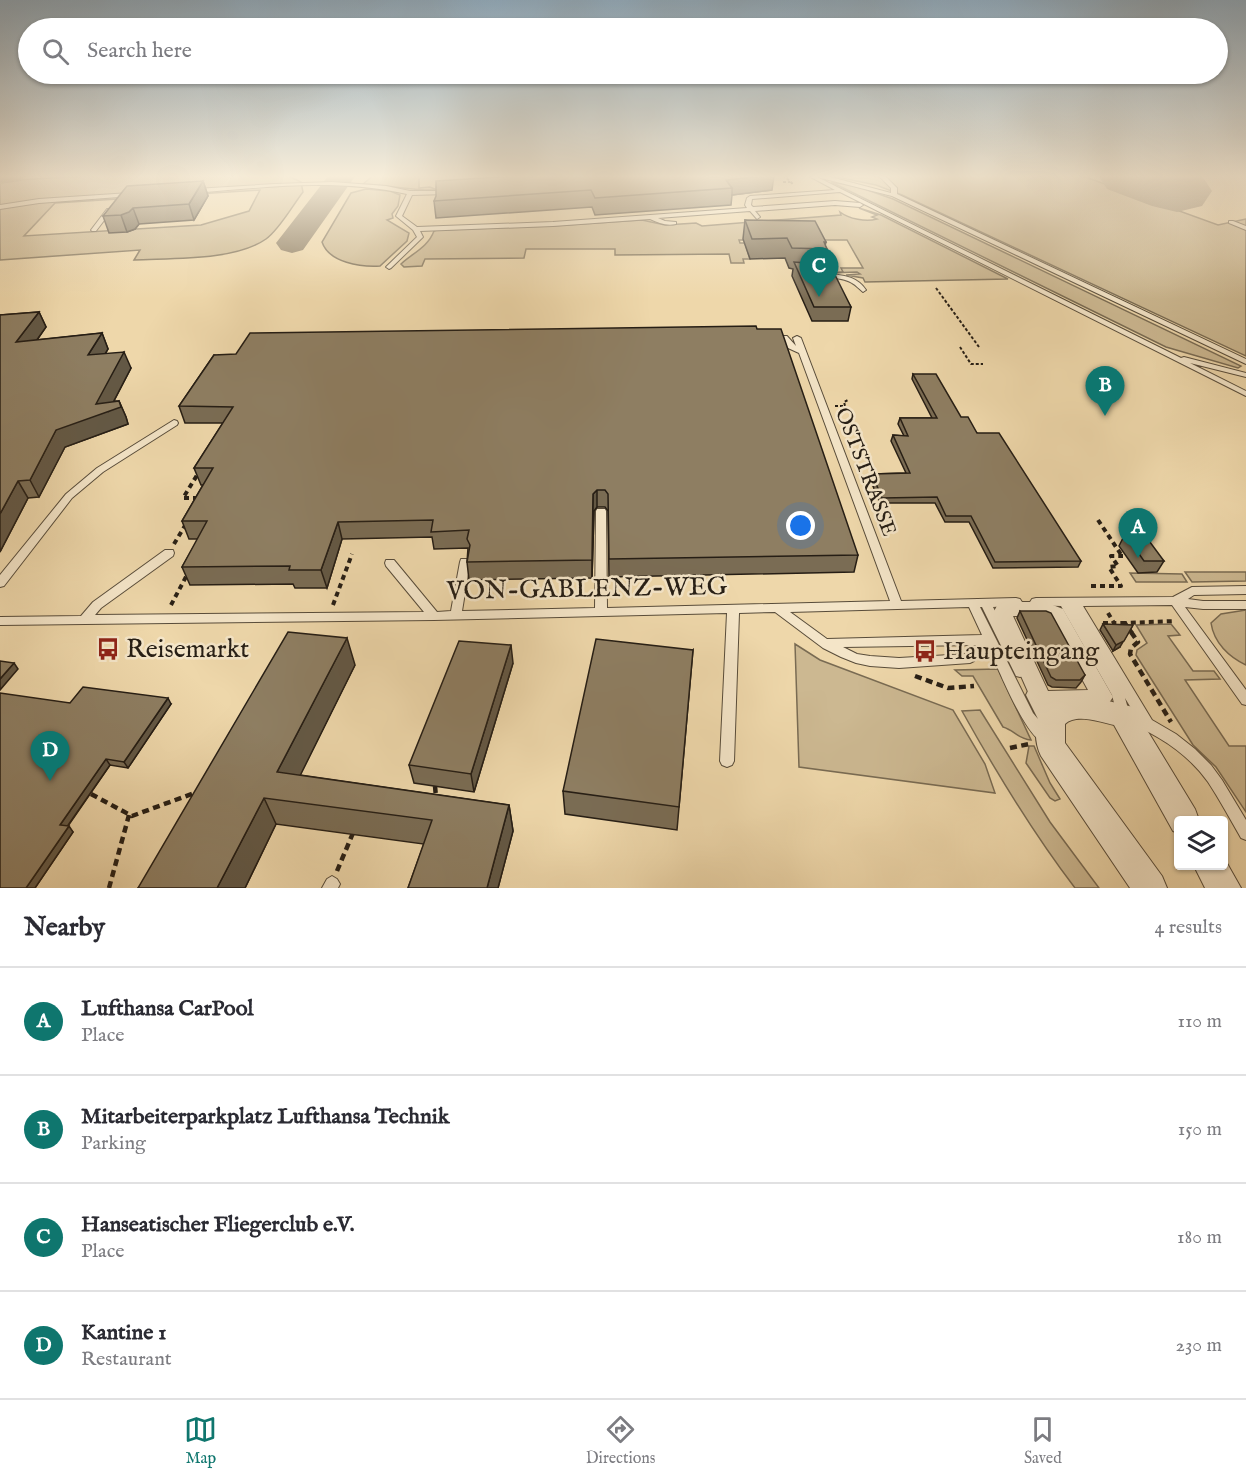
<!DOCTYPE html>
<style>
:root{--surface:#fff;--page:#f7f7f7;--text:#2b2b33;--muted:#7c7c81;--line:#e1e1e2;--accent:#0f766e}
body{margin:0;font-family:"IM FELL English",serif;background:var(--page);color:var(--text)}
.controls{position:absolute;right:18px;bottom:18px;display:grid;overflow:hidden;border-radius:6px;box-shadow:0 2px 4px #0004}
.controls button{width:54px;height:54px;display:grid;place-items:center;padding:0;border:0;border-bottom:2px solid var(--line);background:var(--surface);color:var(--text);font:30px sans-serif}
.you{position:absolute;left:801px;top:526px;width:21px;height:21px;margin:-15px;border:4px solid #fff;border-radius:50%;background:#1a73e8;box-shadow:0 0 0 9px #1a73e833}
.badge{display:grid;place-items:center;width:39px;height:39px;border-radius:50%;background:var(--accent);color:#fff;font-size:20px;font-weight:700}
.pin{position:absolute;translate:-50% -50px;filter:drop-shadow(0 2px 3px #0008)}
.pin::after{content:'';position:absolute;top:32px;width:21px;height:18px;background:inherit;clip-path:polygon(0 0,100% 0,50% 100%)}
.list{margin:0;padding:0;list-style:none}
h2{display:flex;justify-content:space-between;align-items:center;height:78px;margin:0;padding:0 24px;font-size:26px}
h2 small{font-size:20px;font-weight:400;color:var(--muted)}
.list li{display:grid;grid-template-columns:39px 1fr auto;gap:18px;align-items:center;box-sizing:border-box;height:108px;padding:0 24px;border-top:2px solid var(--line)}
.list b{display:block;font-size:22px;white-space:nowrap}
.list p{margin:0;font-size:20px;white-space:nowrap;color:var(--muted)}
.list em{font-size:20px;font-style:normal;color:var(--muted)}
.icon{flex:none;width:33px;height:33px;fill:none;stroke:currentColor;stroke-width:2;stroke-linecap:round;stroke-linejoin:round}
.map{position:relative;flex:none;width:1246px;height:888px;overflow:hidden}
.search{position:absolute;background:var(--surface);box-shadow:0 2px 4px #0004;left:18px;right:18px;top:18px;height:66px;display:flex;align-items:center;gap:15px;box-sizing:border-box;padding:0 21px;border-radius:33px;color:var(--muted);font-size:22px}
.sheet{height:510px;background:var(--surface)}
nav{display:flex;justify-content:space-around;align-items:center;box-sizing:border-box;height:84px;border-top:2px solid var(--line);background:var(--surface);font-size:16px;color:var(--muted)}
nav a{display:grid;justify-items:center;gap:3px}
nav .on{color:var(--accent)}
.map>svg:first-child{display:block}
.green{fill:#ccb891;stroke:#796b53;stroke-width:1.5;fill-rule:evenodd}
.lines{fill:none;stroke-linecap:round;stroke-linejoin:round}
.taxiway{fill:#8a7a60;fill-rule:evenodd}
.runway{fill:#8a7a60;fill-rule:evenodd}
.service-casing{stroke:#584c3a;stroke-width:2}
.pedestrian-casing{stroke:#584c3a;stroke-width:2}
.minor-casing{stroke:#584c3a;stroke-width:2}
.path-far2{stroke:#261e15;stroke-width:2;stroke-dasharray:3 2;stroke-linecap:butt}
.path-far1{stroke:#261e15;stroke-width:4;stroke-dasharray:5 4;stroke-linecap:butt}
.path{stroke:#261e15;stroke-width:4.5;stroke-dasharray:7 4.5;stroke-linecap:butt}
.service{fill:#f4e5c8;fill-rule:evenodd}
.pedestrian{fill:#f4e5c8;fill-rule:evenodd}
.minor{fill:#f4e5c8;fill-rule:evenodd}
.wall{fill:#7a6c54;stroke:#261e15;stroke-width:1.5}
.shaded-wall{fill:#635845;stroke:#261e15;stroke-width:1.5}
.building{fill:#8e7e62;stroke:#261e15;stroke-width:1.5}
.labels{text-anchor:middle;dominant-baseline:central;stroke-width:5;stroke-linejoin:round;paint-order:stroke}
.street-label{font-size:21px;fill:#261e15;stroke:#f4e5c8}
.near-street-label{font-size:26px;fill:#261e15;stroke:#f4e5c8}
.near-poi-label{font-size:26px;fill:#261e15;stroke:#f4e5c8;text-anchor:start}
</style>
<div class="map">
<svg width="1246" height="888" viewBox="0 0 1246 888">
<rect width="100%" height="100%" fill="#eed7aa"/>
<filter id="stains"><feTurbulence type="fractalNoise" baseFrequency=".00333" numOctaves="4"/><feColorMatrix values="0 0 0 0 .2 0 0 0 0 .09 0 0 0 0 .02 0 0 0 .5 -.17"/></filter>
<radialGradient id="worn" r=".72"><stop offset=".6" stop-color="#630" stop-opacity="0"/><stop offset="1" stop-color="#630" stop-opacity=".3"/></radialGradient>
<!-- green -->
<path class="green" d="M102 175H286L301 182 303 192C293 205 279 230 266 239 235 261 171 258 134 260L140 250 0 260V181ZM260 190 249 211 201 225 24 236 55 203Z
M374 175H419V188L430 187 437 190C412 191 388 185 363 184Z
M827 175H1080L1218 225 1246 219V356L902 195 876 185Z
M831 182 856 186 893 199 1241 366 1238 368 1166 347Z
M366 189 390 191 400 195 398 206 392 214 393 218 387 220 409 233 407 241 380 266C361 267 329 263 322 242L351 193Z
M859 208 881 215 1008 279 865 282 863 278 846 275 860 274 857 272 829 273 843 272 841 268H863L847 240H739L740 243H745L750 259H743L744 263H731L729 254 615 255V249H526L524 258 425 259 422 266 404 267 401 264C413 253 428 247 434 231L437 230 551 226 642 220 665 225 696 223 702 226 841 215 840 212C849 219 866 222 877 219L872 217 877 215Z
M1185 572H1246V581L1192 582Z
M1130 573 1182 574 1187 582H1136Z
M1246 610V665C1229 657 1214 643 1211 623L1221 614Z
M1171 624 1180 635 1168 636 1193 671H1214L1220 679 1185 680 1229 746H1246V812L1216 767 1193 745 1136 655 1137 650 1147 643 1136 625Z
M795 644 820 660 953 710 985 764 995 793 799 767Z
M998 669 1031 740C1018 739 1014 730 1003 727L973 676H962L955 670Z
M980 710 1050 822 1099 888H1075C1033 833 996 772 962 711Z
M1029 746H1034L1050 783 1060 799 1055 801 1050 798 1026 763Z"/>
<g class="lines">
<!-- taxiway -->
<path class="taxiway" d="M0 175H25L21 181 0 184Z
M329 175H356L303 250 292 253 281 250 276 243Z"/>
<!-- runway -->
<path class="runway" d="M1098 175H1197L1202 176 1212 191 1202 206 1177 212 1152 206 1107 189Z"/>
<!-- service casing -->
<g class="service-casing">
<path id="service" d="M807 175H823L891 193V188L878 175H884L897 188V194L1246 359V364L892 196 817 177 1181 358 1184 357 1246 373V377L1190 363 1246 391V396L840 192 752 199 751 205 753 207 835 201 860 203 863 205 860 207 835 205 755 211 760 217 757 219 750 211 658 218 665 221 676 222V224C666 226 659 223 650 219L553 226 420 231 423 237 422 238 391 268 389 269 386 267 387 266 417 237 413 230 396 216 407 194C337 178 265 187 195 193L192 191 195 189 275 184 332 182 386 186 410 191H449L450 192 447 194 412 195 402 216 417 227 553 222 747 208 745 205 747 198 750 196 835 190Z
M130 193 133 195 132 196 39 203 0 209V205L39 199Z
M107 209 112 210 96 231H92L91 230Z
M1229 221H1233L1246 226V230L1229 223Z
M825 273C842 276 856 275 866 290L863 292C859 289 856 285 852 283 844 278 832 278 823 276L822 275Z
M781 336H787L796 346 793 338 797 336 801 338 901 601 1016 598 1020 599 1022 602 1020 605 993 607 1026 672 1024 676 1020 677 1016 676 982 607H980L1033 713 1038 719 1026 695 1028 691 1032 690 1036 691 1052 723 1051 727 1045 728 1051 737 1049 741 1044 743C1025 736 998 668 989 648L974 661 970 663 899 668 870 666 856 663 841 657 823 648 775 612 739 613 734 761 732 765 727 767 722 765 720 761 727 613 434 620 0 625V617L81 616 93 602 165 550H173L174 553 173 556 101 608 95 615 424 612 386 566 385 563 386 560H394L437 612 451 611 460 562 461 559H469L470 562 462 611 595 608 596 511 597 509H605L606 511 607 608 890 601 799 353 788 348 780 338ZM969 607 982 635 827 639 790 612ZM977 645 967 654 899 658 870 656 857 654 843 647Z
M174 420 177 421 178 423 177 425 103 472 72 498 4 586 0 587V575L66 494 97 468Z
M1246 586V594L1194 595 1188 599 1203 601H1246V609H1203L1185 607 1246 690V705L1242 704 1172 605 1083 606 1152 720 1176 734 1195 749 1211 765 1222 780 1246 820V840L1241 838C1230 819 1220 800 1208 782 1186 751 1152 731 1118 719L1112 695 1061 606 1032 605 1030 602 1032 599 1036 598 1173 597 1192 587ZM1125 698 1134 713 1129 712Z
M332 876 337 879 340 884 338 888H322L327 879Z"/>
</g>
<!-- pedestrian casing -->
<g class="pedestrian-casing">
<path id="pedestrian" d="M1005 602H1045L1063 609 1113 697 1107 706 1100 709 1078 706 1046 710 1033 703 993 613 998 604ZM1013 616H1043L1049 619 1088 690 1048 691Z"/>
</g>
<!-- minor casing -->
<g class="minor-casing">
<path id="minor" d="M1070 696 1096 698 1133 707 1195 809 1199 820H1178V833L1173 831 1114 725C1101 722 1076 713 1065 724V743L1162 876 1167 888H1130L1041 756C1033 740 1033 712 1051 702 1057 699 1064 698 1070 696Z
M1224 858 1241 888H1205L1194 866H1224Z"/>
</g>
<!-- path-far2 -->
<path class="path-far2" d="M783 175 794 185
M783 182H790
M936 288 979 347
M960 347 971 364H983
M835 406H845L844 402 848 400"/>
<!-- path-far1 -->
<path class="path-far1" d="M198 498H183L199 472
M1098 520 1122 556
M174 544 186 524
M1091 586H1121L1109 567 1118 566 1111 556H1123
M171 605 188 573
M333 605 352 554
M1108 613 1114 623H1125
M1103 623H1114
M1132 633 1125 623 1175 621"/>
<!-- path -->
<path class="path" d="M1131 632 1138 642 1131 648 1130 654 1171 722
M915 676 948 688 974 686
M1010 748 1029 744
M435 786 436 797
M91 794 132 816 197 792
M337 871 353 833
M109 888 129 815"/>
<!-- service -->
<use href="#service" class="service"/>
<!-- pedestrian -->
<use href="#pedestrian" class="pedestrian"/>
<!-- minor -->
<use href="#minor" class="minor"/>
</g>
<!-- wall -->
<path class="wall" d="M531 175 772 190 732 195 731 205 595 215 592 207 436 218 434 201Z
M203 181 208 196 194 220 139 224 135 229 127 232 109 233 103 216Z
M745 220 826 242 825 246 827 249 824 264 851 307 848 321H812L792 276 793 269 789 268 785 258 750 259 743 239Z
M39 312 46 327 37 340 102 333 108 349 105 354 131 368 114 401H119L126 417 128 424 65 447 39 497 28 498 0 552V315Z
M214 355 858 555 854 572 609 577 608 511 605 507H597L594 511 592 578 469 580 467 562 468 548 434 549 432 537 342 539 327 588H295L293 584 190 585 182 567 198 539H189L182 521 203 485H201L194 468 223 423H185L179 406Z
M913 374 977 433 1081 561 1078 567 993 568 969 522H945L935 503H880L870 479 872 474 906 473 891 441 893 435 904 436 898 424 900 418H932L912 379Z
M1125 534 1164 561 1157 572 1138 573 1119 546Z
M1020 611 1085 675 1081 682 1076 688 1052 687 1048 685 1017 618Z
M1103 624 1120 647 1113 651 1100 630Z
M693 650 677 830 565 814 563 791Z
M513 663 474 792 414 783 409 765Z
M355 665 300 775 509 805 513 831 498 888H408L424 844 276 824 245 888H138Z
M70 703 171 704 128 768 110 765 68 826 73 832 35 888H0Z"/>
<!-- shaded-wall -->
<path class="shaded-wall" d="M774 175 772 190 732 195V188L726 180Z
M203 181 208 196 194 220 189 204Z
M133 208 139 224 135 229 127 232 121 215Z
M39 312 46 327 24 358 16 342Z
M102 333 108 349 95 371 88 355Z
M124 352 131 368 108 412 119 401 126 417 128 424 65 447 39 497 30 480 56 430Z
M18 481 28 498 0 552V514Z
M597 490V507L594 511 592 578V560L593 494Z
M338 522 342 539 327 588 321 570Z
M1133 625 1120 647 1113 651 1116 645Z
M347 638 355 665 289 798 277 772Z
M511 645 513 663 474 792 471 774Z
M14 663 18 669 0 690V679Z
M168 698 171 704 128 768 124 762Z
M106 759 110 765 64 831 60 825Z
M264 798 276 824 245 888H217Z
M509 805 513 831 498 888H487Z
M69 826 73 832 35 888H26Z"/>
<!-- building -->
<path class="building" d="M531 175H772L726 180 732 188 595 198 591 190 434 201 436 196V181Z
M203 181 189 204 133 208 129 212 121 215 103 216 127 186Z
M745 220 815 221 826 242H824L827 249 792 248 787 238 752 239Z
M794 262 830 265 851 307H814Z
M39 312 16 342 102 333 88 355 124 352 96 404 119 401 121 407 56 430 30 480 18 481 0 514V315Z
M756 326 757 329H781L858 555 609 559 608 494 605 490H597L593 494 592 560 467 562 470 545 467 539 469 530 431 532 433 520 338 522 321 570H289L290 566 182 567 207 521H182L213 468H194L233 407 179 406 214 355 236 354 250 333Z
M913 374H936L961 417H968L977 433H999L1081 561 995 562 971 516H946L937 497 882 498 872 474 910 473 893 435 908 436 900 418H937Z
M1125 534H1144L1164 561H1144Z
M1020 611H1046L1051 613 1085 675 1080 680H1056L1051 677Z
M1103 624 1133 625 1124 641 1116 645Z
M288 632 347 638 277 772 509 805 487 888H408L432 820 264 798 217 888H138Z
M596 639 693 650 679 807 563 791Z
M459 641 511 645 471 774 409 765Z
M0 661 14 663 0 679Z
M83 687 168 698 124 762 106 759 60 825 69 826 26 888H0V693L70 703Z"/>
<!-- sky -->
<linearGradient id="sky" x2="0" y2="1"><stop stop-color="#8fa9bb"/><stop offset="0.59" stop-color="#f7edd9"/><stop offset="1" stop-color="#f7edd9" stop-opacity="0"/></linearGradient>
<rect width="1246" height="299" fill="url(#sky)"/>
<!-- icons -->
<defs>
<g id="bus-bare" transform="scale(1.8)"><path d="M-5-6H5V4H4V6H2V4H-2V6H-4V4H-5ZM-3.5-4V0h7V-4ZM-3.5 1.2v1.5H-2V1.2ZM2 1.2v1.5H3.5V1.2Z" fill="#8f2418" stroke="#f4e5c8" stroke-width="2.5" paint-order="stroke"/></g>
</defs>
<g fill-rule="evenodd">
<use href="#bus-bare" x="108" y="649"/>
<use href="#bus-bare" x="925" y="651"/>
</g>
<g class="labels">
<!-- street labels -->
<g class="street-label">
<text transform="translate(865 472) rotate(69)">OSTSTRASSE</text>
</g>
<!-- near-street labels -->
<g class="near-street-label">
<text transform="translate(587 589) rotate(-1)">VON-GABLENZ-WEG</text>
</g>
<!-- near-poi labels -->
<g class="near-poi-label">
<text x="126" y="649">Reisemarkt</text>
<text x="943" y="651">Haupteingang</text>
</g>
</g>
<rect width="100%" height="100%" filter="url(#stains)"/>
<rect width="100%" height="100%" fill="url(#worn)"/>
</svg>
<div class="controls">
<button><svg class="icon" aria-label="layers" viewBox="0 0 24 24"><path d="M12 4l9 5-9 5-9-5zM3 14l9 5 9-5"/></svg></button>
</div>
<div class="you"></div>
<div class="pin badge" style="left:1138px;top:558px">A</div>
<div class="pin badge" style="left:1105px;top:416px">B</div>
<div class="pin badge" style="left:819px;top:297px">C</div>
<div class="pin badge" style="left:50px;top:781px">D</div>
<div class="search"><svg class="icon" aria-label="search" viewBox="0 0 24 24"><circle cx="10" cy="10" r="6"/><path d="M15 15l6 6"/></svg>Search here</div>
</div>
<section class="sheet">
<h2>Nearby<small>4 results</small></h2>
<ul class="list">
<li><span class="badge">A</span><div><b>Lufthansa CarPool</b><p>Place</p></div><em>110 m</em></li>
<li><span class="badge">B</span><div><b>Mitarbeiterparkplatz Lufthansa Technik</b><p>Parking</p></div><em>150 m</em></li>
<li><span class="badge">C</span><div><b>Hanseatischer Fliegerclub e.V.</b><p>Place</p></div><em>180 m</em></li>
<li><span class="badge">D</span><div><b>Kantine 1</b><p>Restaurant</p></div><em>230 m</em></li>
</ul>
</section>
<nav>
<a class="on"><svg class="icon" aria-label="map" viewBox="0 0 24 24"><path d="M3 6l6-2 6 2 6-2v14l-6 2-6-2-6 2zM9 4v14M15 6v14"/></svg>Map</a>
<a><svg class="icon" aria-label="directions" viewBox="0 0 24 24"><path d="M12 3l9 9-9 9-9-9zM9 14v-3h6M13 9l2 2-2 2"/></svg>Directions</a>
<a><svg class="icon" aria-label="saved" viewBox="0 0 24 24"><path d="M7 4h10v16l-5-4-5 4z"/></svg>Saved</a>
</nav>
